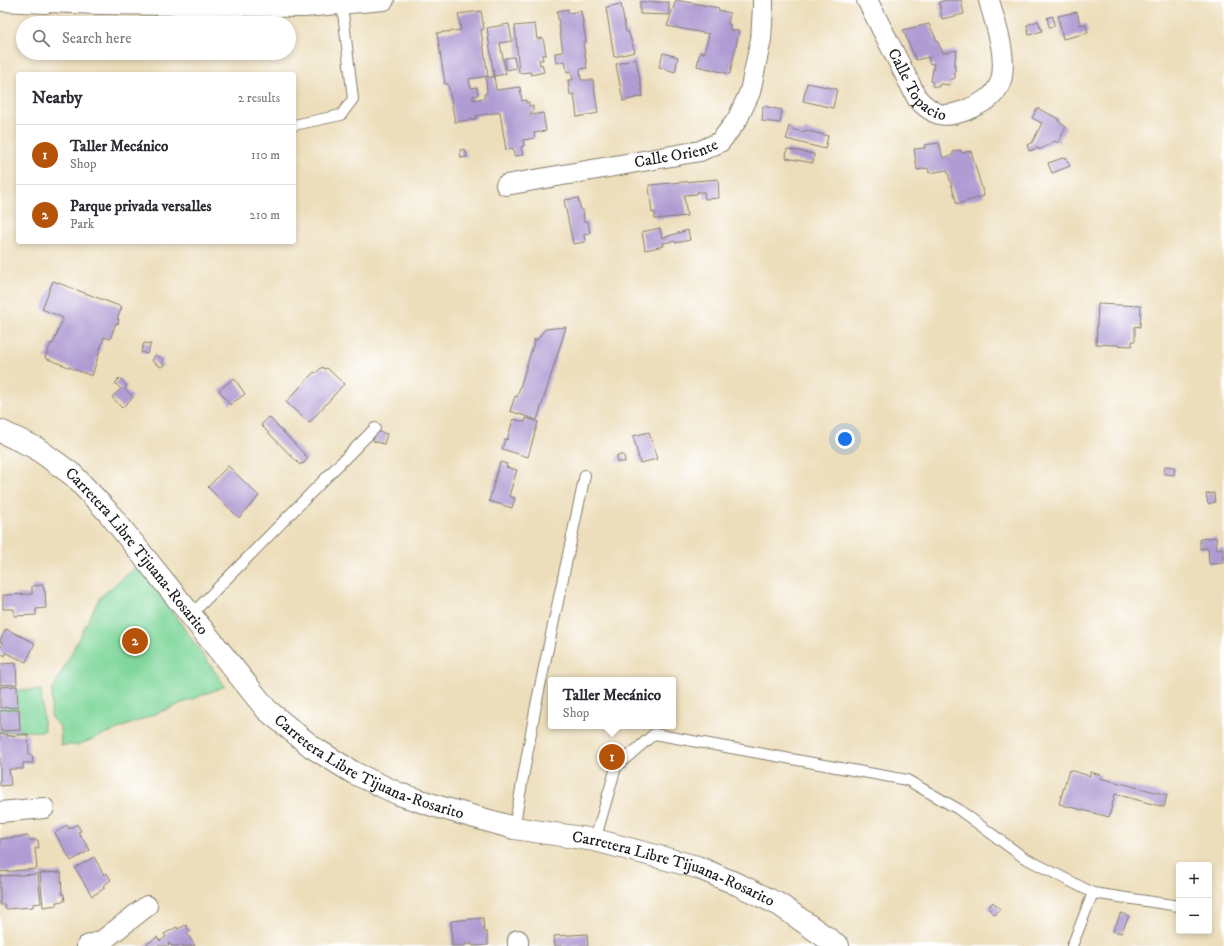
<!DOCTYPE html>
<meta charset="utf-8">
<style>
:root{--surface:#fff;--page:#f7f7f7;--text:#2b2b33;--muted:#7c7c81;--line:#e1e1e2;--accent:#b45309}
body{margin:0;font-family:"IM FELL DW Pica",serif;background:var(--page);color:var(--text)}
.controls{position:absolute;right:12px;bottom:12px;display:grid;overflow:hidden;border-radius:4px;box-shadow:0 2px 6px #0003}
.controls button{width:36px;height:36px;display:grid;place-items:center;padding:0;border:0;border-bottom:1px solid var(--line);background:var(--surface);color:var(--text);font:20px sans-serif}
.you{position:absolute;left:845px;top:439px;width:14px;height:14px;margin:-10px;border:3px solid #fff;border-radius:50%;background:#1a73e8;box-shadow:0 0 0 6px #1a73e833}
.badge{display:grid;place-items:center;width:26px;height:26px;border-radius:50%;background:var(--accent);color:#fff;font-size:13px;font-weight:700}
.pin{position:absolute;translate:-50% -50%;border:2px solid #fff;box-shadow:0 1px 4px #0006}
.popup{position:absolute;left:548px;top:677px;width:128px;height:52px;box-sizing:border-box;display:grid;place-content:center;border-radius:4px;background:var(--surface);filter:drop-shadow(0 1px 3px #0005);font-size:13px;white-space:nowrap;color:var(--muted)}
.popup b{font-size:15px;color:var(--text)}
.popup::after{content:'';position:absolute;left:50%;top:100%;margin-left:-8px;border:8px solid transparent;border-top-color:var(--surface)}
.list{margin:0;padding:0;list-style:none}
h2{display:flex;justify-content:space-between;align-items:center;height:52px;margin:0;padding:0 16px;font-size:17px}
h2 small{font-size:13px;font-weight:400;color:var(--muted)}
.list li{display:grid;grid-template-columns:26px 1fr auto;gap:12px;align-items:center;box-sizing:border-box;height:60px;padding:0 16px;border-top:1px solid var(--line)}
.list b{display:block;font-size:15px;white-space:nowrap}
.list p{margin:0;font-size:13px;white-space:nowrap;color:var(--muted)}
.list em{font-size:13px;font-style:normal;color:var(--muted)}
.icon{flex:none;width:22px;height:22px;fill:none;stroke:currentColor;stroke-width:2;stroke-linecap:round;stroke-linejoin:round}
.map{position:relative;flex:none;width:1224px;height:946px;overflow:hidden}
.search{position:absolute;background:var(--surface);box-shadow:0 2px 6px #0003;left:16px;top:16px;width:280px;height:44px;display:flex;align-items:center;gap:10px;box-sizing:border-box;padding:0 14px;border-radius:22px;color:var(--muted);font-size:15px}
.panel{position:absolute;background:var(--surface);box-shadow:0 2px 6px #0003;left:16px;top:72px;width:280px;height:172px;border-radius:4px}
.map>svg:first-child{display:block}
.green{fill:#80d79b;stroke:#4e7a5c}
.building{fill:#b09cd3}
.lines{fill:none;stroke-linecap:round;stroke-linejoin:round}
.lane-casing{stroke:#847d6c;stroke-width:12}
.street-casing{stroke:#847d6c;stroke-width:22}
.secondary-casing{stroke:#847d6c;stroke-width:24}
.primary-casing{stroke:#847d6c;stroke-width:24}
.lane{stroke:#fff;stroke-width:10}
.street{stroke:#fff;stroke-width:20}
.secondary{stroke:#fff;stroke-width:22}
.primary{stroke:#fff;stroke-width:22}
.labels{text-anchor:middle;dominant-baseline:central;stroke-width:3;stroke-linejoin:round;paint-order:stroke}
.street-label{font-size:16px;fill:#1c1c1c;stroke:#fff}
</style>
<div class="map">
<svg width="1224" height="946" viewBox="0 0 1224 946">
<rect width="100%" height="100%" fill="#fff"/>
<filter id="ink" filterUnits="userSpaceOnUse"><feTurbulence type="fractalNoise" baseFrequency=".025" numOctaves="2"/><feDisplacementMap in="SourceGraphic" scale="8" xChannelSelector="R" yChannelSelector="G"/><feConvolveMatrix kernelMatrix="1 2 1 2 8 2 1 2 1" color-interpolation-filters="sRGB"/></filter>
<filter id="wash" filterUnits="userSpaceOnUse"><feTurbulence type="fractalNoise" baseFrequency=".012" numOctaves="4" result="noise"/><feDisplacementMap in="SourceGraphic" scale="16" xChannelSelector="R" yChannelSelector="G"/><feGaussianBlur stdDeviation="0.9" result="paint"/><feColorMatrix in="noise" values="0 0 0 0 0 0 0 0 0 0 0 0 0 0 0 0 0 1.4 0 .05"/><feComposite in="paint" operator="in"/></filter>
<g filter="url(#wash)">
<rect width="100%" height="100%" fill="#eddebb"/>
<!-- green -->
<path class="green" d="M139 565 225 686 78 745H61L60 726 51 718 52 691 100 597Z
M0 690H41L44 731 0 732Z"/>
<g id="blocks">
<!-- building -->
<path class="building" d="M676 0 719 8 718 10 730 13 728 24 730 25V30L739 31 730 74 697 66 700 52 704 53 709 34 667 26Z
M946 0H961L964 14 942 19 939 2Z
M640 2H669V15L640 14Z
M621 4 626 32 628 31 635 52 614 57 606 7Z
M568 9V13L581 11 586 42H583L587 68 580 69 581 80H593L598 113 577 117 574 94 570 95 568 80H573L571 71 567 72 565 61 556 63 555 53 563 52 557 11Z
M481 11 484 29 481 30 488 76 469 79 471 88 477 87 478 95 473 96V100L485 98 484 94 487 93 486 78 494 76 496 90 520 87 522 101 526 100V103L529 102V106H533V111L531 112V115L543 113 546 131 534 133 535 138 523 140 524 146 521 147 523 155 514 156 513 148 506 150 500 112 476 116V119L455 122 448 84H445L437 33 461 30 458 14Z
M1077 12 1080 25 1086 24 1088 33 1063 39 1058 16Z
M1053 16 1054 26 1049 27 1047 18Z
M1038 21 1042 31 1029 35 1027 25Z
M509 24 512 41 500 43 506 74 494 76 487 28Z
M535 24 537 39 543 38 546 55H542L543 60H539L540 65 542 64 544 72 531 75 530 72 519 73 515 26Z
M929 24 943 53 957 50 954 66H955V77L954 79H951L950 85 940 84 939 87 932 86 933 82 931 81 934 64 929 63V57L916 60 903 30Z
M663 53 678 57 675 72 659 67Z
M514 57 516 68 507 70 505 58Z
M636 59 643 96 623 101 616 64Z
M807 83 837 89 833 108 803 101Z
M763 106 782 110 780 123 762 121Z
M1037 108 1059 119 1058 121 1066 127 1058 143 1055 141 1039 150 1038 148 1029 151 1027 145 1032 143 1042 123 1032 118Z
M789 126 794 130 804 132 805 130 828 136 825 149 786 139 789 130 788 129Z
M939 143 943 158 953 155V152L961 150 962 153 971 151 984 196 957 204 947 170 929 173 928 168 917 170 914 149 925 148 924 145Z
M465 149 467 157 461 158 460 150Z
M787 149 814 154 813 163 786 158Z
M1066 157 1070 166 1052 173 1048 163Z
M718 179 719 198 705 199 704 192H697V194L684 195 687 216 655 219V212L652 213 649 185Z
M578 198 581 210H583L584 222 588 221 590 233 584 234 585 242 573 244 564 200Z
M660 228 662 238 688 230 690 240 675 243V241L663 243 664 246 645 250 642 232Z
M53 281 122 307 117 319H119L118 324 116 323 110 339 104 337 92 376 45 358 51 343 53 344 63 318 42 309Z
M1098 304 1141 306 1140 327 1135 326V341H1132V346L1096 344Z
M566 327 537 420 510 411 515 396 517 397 535 339 537 340 545 329Z
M144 343 151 344 147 354 141 352Z
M155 355 164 360 162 363 164 365 161 367 152 361Z
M322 367 325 369 327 368 344 384 309 423 286 402 314 372 316 373Z
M120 378 127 386 125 389 133 397 122 408 112 397 121 389 115 383Z
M234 378 245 394 230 405 219 390Z
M269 417 308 458 303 464 302 463 300 465 261 425Z
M526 418 538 422 528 457 502 449 505 439 507 440 513 419 525 422Z
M376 431 387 434 384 444 373 441Z
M649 432 657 459 640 463 633 436Z
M617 455H624L625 462H617Z
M500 462 507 464 506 467 517 470 509 496 515 498 512 508 489 501Z
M228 466 259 496 239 518 208 487Z
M1165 466 1175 467 1174 475 1164 474Z
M1214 493 1215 502 1208 504 1206 494Z
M1216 537 1217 549 1224 548V563L1209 564 1208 548 1200 549V539Z
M43 585 44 591H45L46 608 36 609V615L14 616V609H3V595L32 594V586Z
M6 629 35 643 26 662 6 653 5 656 0 653V649L3 643 0 642V640Z
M16 663 17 684 0 685V664Z
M17 686 18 707 0 708V687Z
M19 709 20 730 0 731V711Z
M0 734H7V736L28 734 29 755H32L33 763H23V769H9L11 785 0 786Z
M1069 770 1090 776V772L1101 775 1100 778 1167 795 1164 807 1115 794 1109 817 1059 804Z
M77 824 81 831 78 832 90 850 71 861 55 833 67 825 69 829Z
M28 836 29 840H38L39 848H35L37 869 0 872V839Z
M94 857 104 875 107 873 111 880 103 886 105 888 92 896 75 868Z
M61 872 62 894H64L65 901 56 902 57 905 43 907 40 873Z
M38 874 41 903 33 904V907L5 909V905H0V876Z
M993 902 1000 909 995 915 988 908Z
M1121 913 1129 916 1121 933 1113 931Z
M483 918 484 932H487L488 945 473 946 472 944H465V946H452L451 921Z
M186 925 190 931 187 933 195 946H171L169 943H168L169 946H144L157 937 160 941 166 937 164 934 177 927 178 929Z
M587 934 588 946H555L554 936Z"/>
</g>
</g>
<g filter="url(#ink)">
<use href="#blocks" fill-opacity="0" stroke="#847d6c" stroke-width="1"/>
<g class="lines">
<!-- lane casing -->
<g class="lane-casing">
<path id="lane" d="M294 125 341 115 353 99 342 4
M191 615 375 428
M514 828 536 705 585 475
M595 840 616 767 654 734 907 780 958 809 1023 857 1093 893
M1072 946 1093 893 1179 906"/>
</g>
<!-- street casing -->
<g class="street-casing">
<g id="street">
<path id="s1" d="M867 0 917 98C923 105 930 111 939 114 953 118 977 106 988 99 995 94 1001 84 1002 76 1006 50 995 24 989 0"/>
<path d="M45 2 99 4 304 7 384 0"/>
<path id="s2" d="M506 185 700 151 720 142 737 120 750 92 761 39 763 7V0"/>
<path d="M0 812 44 808"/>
<path d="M518 940V946"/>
<path d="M87 946 102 941 147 906"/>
</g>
</g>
<!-- secondary casing -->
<g class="secondary-casing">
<path id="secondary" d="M0 0 45 2 46 0"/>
</g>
<!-- primary casing -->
<g class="primary-casing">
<g id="primary">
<path id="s3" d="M0 431 36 448 73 475 108 512 267 710 312 747 354 773 399 794 439 807 514 828 595 840 697 867 739 885 780 905 838 946"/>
</g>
</g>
<!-- lane -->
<use href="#lane" class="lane"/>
<!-- street -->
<use href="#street" class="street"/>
<!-- secondary -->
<use href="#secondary" class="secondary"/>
<!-- primary -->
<use href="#primary" class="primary"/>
</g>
</g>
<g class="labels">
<!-- street labels -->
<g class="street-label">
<text stroke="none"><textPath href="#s1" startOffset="100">Calle Topacio</textPath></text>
<text stroke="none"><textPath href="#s2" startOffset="173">Calle Oriente</textPath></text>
<text stroke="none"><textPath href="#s3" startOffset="185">Carretera Libre Tijuana-Rosarito</textPath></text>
<text stroke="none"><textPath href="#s3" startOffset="509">Carretera Libre Tijuana-Rosarito</textPath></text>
<text stroke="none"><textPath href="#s3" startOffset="833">Carretera Libre Tijuana-Rosarito</textPath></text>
</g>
</g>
</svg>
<div class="controls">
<button>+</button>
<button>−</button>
</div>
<div class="you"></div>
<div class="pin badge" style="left:612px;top:757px">1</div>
<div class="popup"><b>Taller Mecánico</b>Shop</div>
<div class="pin badge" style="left:135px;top:641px">2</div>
<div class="search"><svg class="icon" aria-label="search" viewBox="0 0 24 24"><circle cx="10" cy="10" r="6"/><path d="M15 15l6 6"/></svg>Search here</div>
<section class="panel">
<h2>Nearby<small>2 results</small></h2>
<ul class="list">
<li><span class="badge">1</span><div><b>Taller Mecánico</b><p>Shop</p></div><em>110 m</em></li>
<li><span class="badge">2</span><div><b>Parque privada versalles</b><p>Park</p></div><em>210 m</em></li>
</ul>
</section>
</div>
